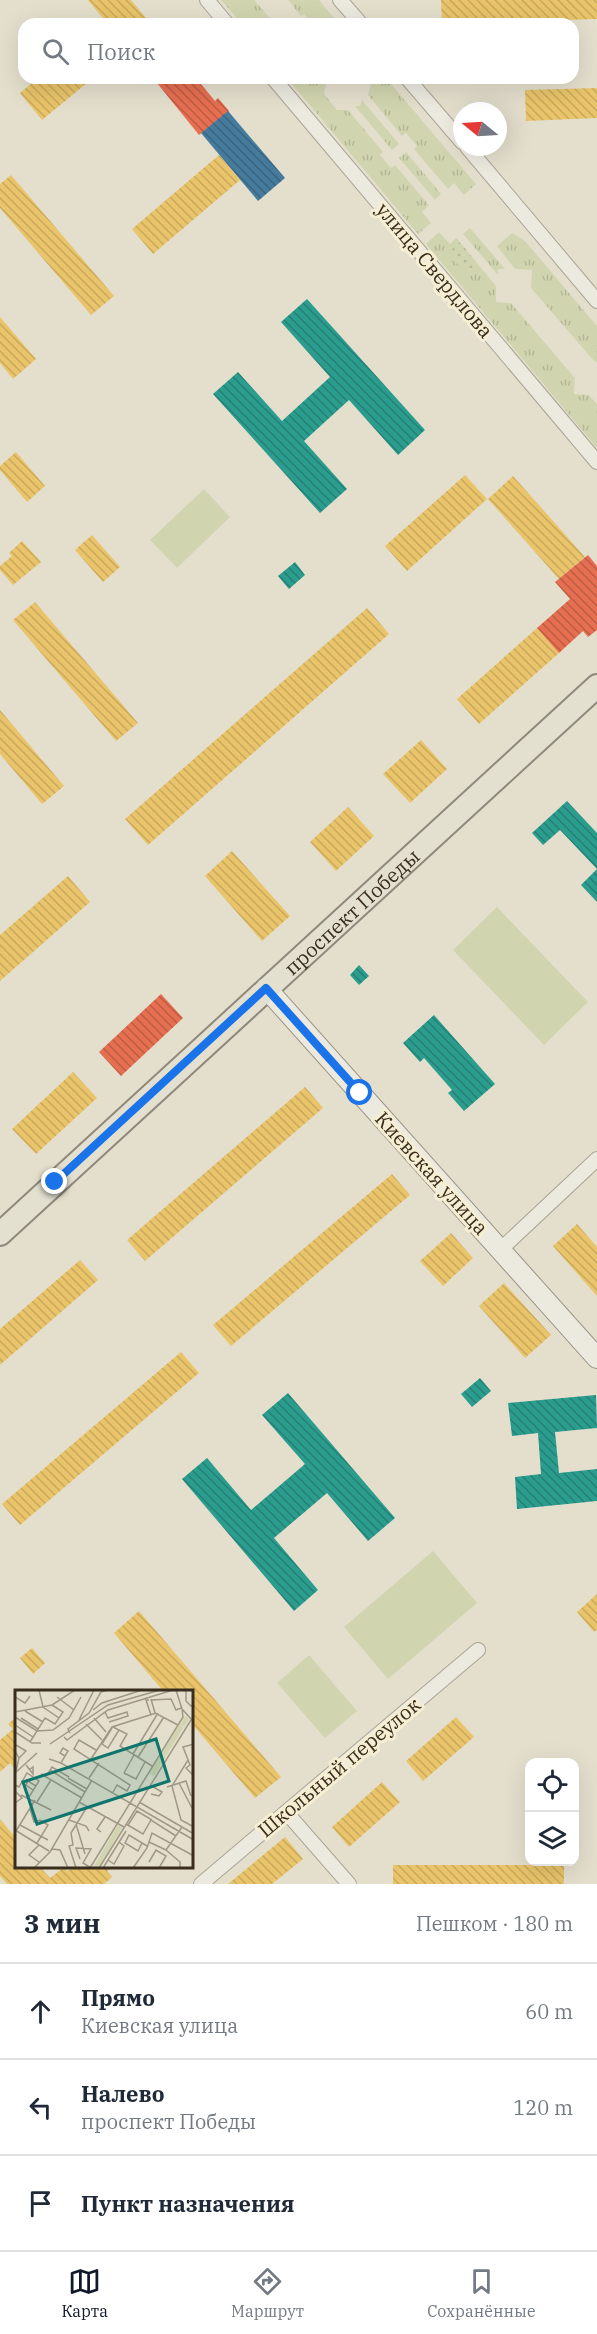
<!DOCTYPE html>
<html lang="ru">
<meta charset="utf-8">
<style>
:root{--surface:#fff;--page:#f6f6f7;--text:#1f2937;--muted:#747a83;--line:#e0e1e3;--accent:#111827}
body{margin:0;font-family:"IBM Plex Serif",serif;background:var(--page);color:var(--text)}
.controls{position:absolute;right:18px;bottom:18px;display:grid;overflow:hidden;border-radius:12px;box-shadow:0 6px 24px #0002}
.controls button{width:54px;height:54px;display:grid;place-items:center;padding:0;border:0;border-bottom:2px solid var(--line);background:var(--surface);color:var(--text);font:30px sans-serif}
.compass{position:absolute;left:453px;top:102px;width:54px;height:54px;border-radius:50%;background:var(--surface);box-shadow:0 6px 24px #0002;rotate:288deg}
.stop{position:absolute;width:18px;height:18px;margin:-14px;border:4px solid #1a73e8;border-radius:50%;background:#fff}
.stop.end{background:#1a73e8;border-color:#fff;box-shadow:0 2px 6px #0008}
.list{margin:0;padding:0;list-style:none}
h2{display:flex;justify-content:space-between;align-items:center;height:78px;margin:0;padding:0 24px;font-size:26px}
h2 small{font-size:20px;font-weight:400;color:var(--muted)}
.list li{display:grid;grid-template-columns:39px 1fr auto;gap:18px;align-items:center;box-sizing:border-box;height:96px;padding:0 24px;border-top:2px solid var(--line)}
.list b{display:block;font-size:22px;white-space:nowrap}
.list p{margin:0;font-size:20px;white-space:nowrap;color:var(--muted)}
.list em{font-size:20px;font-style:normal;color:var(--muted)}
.icon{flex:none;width:33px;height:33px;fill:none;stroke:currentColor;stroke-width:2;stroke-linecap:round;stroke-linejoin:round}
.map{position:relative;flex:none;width:597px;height:1884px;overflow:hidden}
.search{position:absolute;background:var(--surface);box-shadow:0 6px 24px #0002;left:18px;right:18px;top:18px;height:66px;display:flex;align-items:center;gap:15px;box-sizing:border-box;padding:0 21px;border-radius:18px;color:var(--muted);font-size:22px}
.sheet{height:366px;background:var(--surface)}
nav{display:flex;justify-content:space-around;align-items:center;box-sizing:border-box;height:84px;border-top:2px solid var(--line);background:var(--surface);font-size:16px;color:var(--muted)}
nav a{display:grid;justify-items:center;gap:3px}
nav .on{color:var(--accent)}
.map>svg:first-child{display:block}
.grass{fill:url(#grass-tufts)}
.park{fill:url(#park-dots)}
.pitch{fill:#d1d5af}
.homes{fill:url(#homes-back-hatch)}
.shops{fill:url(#shops-back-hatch)}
.schools{fill:url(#schools-back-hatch)}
.public{fill:url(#public-back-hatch)}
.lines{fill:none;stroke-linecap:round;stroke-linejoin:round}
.minor-casing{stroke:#aaa496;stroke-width:16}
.secondary-casing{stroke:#999386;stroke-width:22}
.primary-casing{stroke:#8f897d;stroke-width:26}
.minor{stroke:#ece9df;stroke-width:14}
.secondary{stroke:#ece9df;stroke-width:20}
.primary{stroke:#e4e0d0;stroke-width:22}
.route{stroke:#1a73e8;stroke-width:8}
.labels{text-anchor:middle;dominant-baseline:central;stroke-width:6;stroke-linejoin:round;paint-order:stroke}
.street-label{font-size:20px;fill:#392d1e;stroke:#f6eed3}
.inset-road{fill:none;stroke:#a09887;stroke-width:1.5}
.view{fill:#0f766e;fill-opacity:0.15;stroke:#0f766e;stroke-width:3}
.inset-edge{fill:none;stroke:#392d1e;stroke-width:3}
</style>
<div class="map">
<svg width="597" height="1884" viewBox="0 0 597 1884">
<defs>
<pattern id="grass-tufts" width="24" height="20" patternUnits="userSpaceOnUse" patternTransform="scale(1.5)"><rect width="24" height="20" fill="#d1d5af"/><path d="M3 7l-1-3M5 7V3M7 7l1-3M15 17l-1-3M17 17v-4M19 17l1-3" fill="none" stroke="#b4b796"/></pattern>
<pattern id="park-dots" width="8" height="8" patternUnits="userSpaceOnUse" patternTransform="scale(1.5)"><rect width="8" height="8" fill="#d1d5af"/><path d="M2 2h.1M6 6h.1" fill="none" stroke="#b4b796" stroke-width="1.8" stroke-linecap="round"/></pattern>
<pattern id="homes-back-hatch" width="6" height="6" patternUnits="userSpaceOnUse" patternTransform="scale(1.5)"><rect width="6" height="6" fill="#e9c46a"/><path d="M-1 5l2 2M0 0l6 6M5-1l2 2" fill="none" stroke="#c9a95b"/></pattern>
<pattern id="shops-back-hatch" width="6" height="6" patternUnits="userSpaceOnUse" patternTransform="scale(1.5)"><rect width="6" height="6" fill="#e76f51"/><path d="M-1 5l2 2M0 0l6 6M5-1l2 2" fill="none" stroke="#bc5c43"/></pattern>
<pattern id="schools-back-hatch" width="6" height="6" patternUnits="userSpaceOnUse" patternTransform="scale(1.5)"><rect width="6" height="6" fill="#2a9d8f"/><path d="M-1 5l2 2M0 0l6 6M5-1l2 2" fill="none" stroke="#258074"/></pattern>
<pattern id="public-back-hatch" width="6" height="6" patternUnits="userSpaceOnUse" patternTransform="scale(1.5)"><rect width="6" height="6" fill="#457b9d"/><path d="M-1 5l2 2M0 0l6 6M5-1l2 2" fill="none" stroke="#3b657f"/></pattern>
</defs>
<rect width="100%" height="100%" fill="#e4dfcd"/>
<!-- grass -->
<path class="grass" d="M221 0H254L275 24H242Z
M288 0H319L339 24H313L304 14 301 16Z
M287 78H320L326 85 324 94 337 110H348L383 152 380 155 391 168 395 165 429 205 422 212 431 223 418 234Z
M365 78H386L476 184 464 195 454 183 448 189 414 149 417 146 406 133 402 136 368 95 371 84Z
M362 100 399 144 392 150 355 106H360Z
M406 152 441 194 435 200 399 158Z
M470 228 505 269H498V275L463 234Z
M439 232 450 244 456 238 460 242 449 253 466 273 477 263 496 286V302L511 303 575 378 574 394 589 395 597 404V448L426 244Z
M512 233 525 241 597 326V362L594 361 531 288 532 270 515 269 497 246Z"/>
<!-- park -->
<path class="park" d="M460 242 477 263 466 273 448 253Z"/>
<!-- pitch -->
<path class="pitch" d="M204 489 230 517 177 568 150 540Z
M497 907 588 1002 544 1045 453 950Z
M433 1551 477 1603 388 1679 344 1627Z
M309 1655 357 1711 325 1738 277 1683Z"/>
<!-- homes -->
<path class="homes" d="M88 0H131L151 24H104L106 22Z
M441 0H597V19L442 24Z
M38 78H93L42 120 20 93Z
M597 88V118L526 121 525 90Z
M219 155 240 180 153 254 132 229Z
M11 175 114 296 91 315 0 208V184Z
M0 317 36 359 13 379 0 363Z
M16 452 45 486 27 502 0 470V466Z
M465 475 487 499 407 571 385 546Z
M513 476 585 557 559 579 488 499Z
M92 535 120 567 103 582 75 550Z
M22 541 41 562 13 585 0 570V566L12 556 9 553Z
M35 602 138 723 116 741 13 620Z
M367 608 389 634 148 845 125 819Z
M537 628 559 653 479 724 457 699Z
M0 710 64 786 42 804 0 754Z
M421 740 447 769 410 803 383 774Z
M348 807 374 836 336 871 310 842Z
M232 851 290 916 262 941 205 876Z
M68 876 90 902 0 981V935Z
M73 1072 97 1098 36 1154 12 1129Z
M305 1087 323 1108 145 1261 127 1240Z
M392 1174 410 1195 231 1346 213 1325Z
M577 1224 597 1247V1296L553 1246Z
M451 1233 473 1258 443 1286 420 1261Z
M80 1260 98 1280 0 1365V1329Z
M504 1283 551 1335 525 1358 479 1306Z
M181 1352 199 1373 20 1525 2 1504Z
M597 1594V1630L594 1632 577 1612Z
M139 1611 281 1777 255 1798 192 1724V1692H164L114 1633Z
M32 1648 45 1663 33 1674 20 1658Z
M16 1717V1767L15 1769 10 1763 0 1772V1740L13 1729 8 1724Z
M456 1717 474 1737 423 1781 406 1761Z
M382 1782 400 1802 349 1847 332 1827Z
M0 1819 16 1838V1868H41L50 1878 63 1868 68 1871 72 1868H112L107 1871 112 1877 104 1884H7L0 1876Z
M285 1837 303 1859 272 1884H228Z
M393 1865H564V1884H393Z"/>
<!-- shops -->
<path class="shops" d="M153 78H196L215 101 218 98 229 111 199 135Z
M588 555 597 566V630L588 637 583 631 559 653 537 628 570 599 555 582Z
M161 994 183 1018 121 1076 99 1052Z"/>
<!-- schools -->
<path class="schools" d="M307 299 425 430 398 455 349 400 304 441 347 489 320 513 213 394 238 372 282 421 330 377 281 322Z
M295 562 305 575 289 589 278 576Z
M567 801 597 833V902L581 885 597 869 560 830 543 845 532 833Z
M359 965 369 976 359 985 350 975Z
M434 1015 495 1084 464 1111 448 1093 452 1090 424 1058 420 1062 403 1043Z
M480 1378 491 1391 472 1407 461 1394Z
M288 1393 395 1518 368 1541 327 1493 274 1538 318 1590 294 1611 182 1479 207 1458 251 1510 305 1464 262 1415Z
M596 1395 597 1428 555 1432 559 1473 597 1469V1501L517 1509 515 1477 541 1474 538 1433 512 1436 508 1403Z"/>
<!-- public -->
<path class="public" d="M228 111 285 178 258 201 201 133Z"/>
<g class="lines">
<!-- minor casing -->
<g class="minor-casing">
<path id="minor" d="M207 0 227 24
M340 0 361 24
M273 78 597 462
M407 78 462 142
M467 147 597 301
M500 1250 597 1159
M286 1812 349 1884
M201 1884 478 1650"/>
</g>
<!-- secondary casing -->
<g class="secondary-casing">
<path id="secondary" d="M266 988 597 1358"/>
</g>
<!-- primary casing -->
<g class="primary-casing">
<g id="primary">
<path id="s1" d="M0 1234 597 686"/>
</g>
</g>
<!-- minor -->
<use href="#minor" class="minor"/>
<!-- secondary -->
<use href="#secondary" class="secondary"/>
<!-- primary -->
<use href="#primary" class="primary"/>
</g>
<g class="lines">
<!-- route -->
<path class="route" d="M55 1182 266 988 360 1093"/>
</g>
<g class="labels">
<!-- street labels -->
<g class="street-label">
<text transform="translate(435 270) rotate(50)">улица Свердлова</text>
<text stroke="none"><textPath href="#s1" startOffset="477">проспект Победы</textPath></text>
<text transform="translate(432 1173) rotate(48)">Киевская улица</text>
<text transform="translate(339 1767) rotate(-40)">Школьный переулок</text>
</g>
</g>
<!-- overview -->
<g transform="translate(15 1690)">
<rect width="178" height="178" fill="#e4dfcd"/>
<path d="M171 25 174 29 169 37 165 35 168 38 151 66 147 64 151 67 139 86 134 83ZM103 135 107 138 83 178H78Z" fill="#d1d5af"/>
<path class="inset-road" d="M24 0 28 17 44 28M161 0 167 19 179 32M171 0V11L176 16 179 14M0 7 10 13 15 6M42 7 59 20M136 9 140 23 163 35M134 10H131L136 25M136 10 156 9 161 20 166 18M78 20 87 13 127 0M10 21 28 32M0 22 37 15 60 0M90 22 93 28 112 22 113 26 94 32M0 27 22 41 38 40 54 28 66 7M6 28 23 39M79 28 91 42M64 30 79 0M71 34 87 50M0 35 18 47M97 38 87 54 93 58 104 40 98 37M104 40 112 44 105 56 137 76M0 42 17 53H26M55 43 53 39 74 23 86 2 93 0M49 47 52 50 93 20 158 0M15 52 30 28 40 34 48 22 37 15M35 54 93 15 145 0M179 54 168 57 175 75 171 78 179 86M1 55 11 61 4 68M81 60 64 50 59 59 115 95 112 101 102 95 98 102M0 61 4 68 1 81M118 64 143 23M123 67 149 27M34 69 46 73 179 150M76 69 97 37 141 23M173 70 157 96 166 130 179 137M46 73 47 71 53 61 48 58 45 63 50 66M11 75 18 84V77L14 80M35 80 70 102M0 83 22 63M109 83 121 89 130 72M109 83 119 65M26 84 67 108M32 85 37 77 54 87M53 88 72 99M74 88 84 73M164 93 177 118M0 95 4 97 12 83 24 91 14 107M135 95 147 102 144 106 136 104M152 97 171 91 176 106M18 100 11 95 13 91 21 96M0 101 7 108 0 113M6 105 36 120M22 112 36 90M64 112 109 137M124 112 179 144M15 119 19 132 25 130 33 135 22 153M54 130 71 136 74 141M61 134 70 164M111 134 128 144 136 130 161 146M5 135 33 150M113 135 122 121 137 130M0 140 34 161M1 141 20 110M86 142 82 139 90 127M134 152 151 160 167 137M127 153 123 161 110 153 114 145 132 156M24 155 14 165 24 172M37 159 45 160 53 178M151 160 165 172V178M65 169 61 158 76 159 68 173 76 178M93 170 99 174 109 156 104 152M134 172 141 160 151 166 144 178M19 178 35 162 77 90M61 178 54 156 58 155 56 143 72 117M75 178 168 27 167 19M84 178 176 30M88 178 111 141M118 178 132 158 137 143 179 166"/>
<path class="view" d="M141 49 154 91 22 134 8 92Z"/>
<rect width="178" height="178" class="inset-edge"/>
</g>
</svg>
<div class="controls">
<button><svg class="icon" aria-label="locate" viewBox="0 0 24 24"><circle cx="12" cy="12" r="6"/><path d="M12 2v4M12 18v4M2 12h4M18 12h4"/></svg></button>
<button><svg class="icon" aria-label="layers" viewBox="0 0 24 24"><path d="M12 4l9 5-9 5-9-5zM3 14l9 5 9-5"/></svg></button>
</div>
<svg class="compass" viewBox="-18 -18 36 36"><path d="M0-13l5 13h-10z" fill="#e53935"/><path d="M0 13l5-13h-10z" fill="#747a83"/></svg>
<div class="stop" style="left:360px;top:1093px"></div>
<div class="stop end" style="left:55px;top:1182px"></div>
<div class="search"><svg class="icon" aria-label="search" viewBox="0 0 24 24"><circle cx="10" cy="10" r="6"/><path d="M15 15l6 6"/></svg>Поиск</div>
</div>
<section class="sheet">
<h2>3 мин<small>Пешком · 180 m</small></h2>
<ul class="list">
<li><svg class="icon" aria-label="ahead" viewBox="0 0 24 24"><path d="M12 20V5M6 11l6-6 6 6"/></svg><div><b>Прямо</b><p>Киевская улица</p></div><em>60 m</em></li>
<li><svg class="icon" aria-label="left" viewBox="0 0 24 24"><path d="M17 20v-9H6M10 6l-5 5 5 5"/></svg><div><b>Налево</b><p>проспект Победы</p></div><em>120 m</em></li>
<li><svg class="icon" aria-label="arrive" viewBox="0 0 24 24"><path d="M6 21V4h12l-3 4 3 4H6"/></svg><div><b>Пункт назначения</b></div></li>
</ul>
</section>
<nav>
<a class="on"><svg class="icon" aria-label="map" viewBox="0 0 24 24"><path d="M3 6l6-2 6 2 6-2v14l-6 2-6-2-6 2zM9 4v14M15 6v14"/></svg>Карта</a>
<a><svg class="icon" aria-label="directions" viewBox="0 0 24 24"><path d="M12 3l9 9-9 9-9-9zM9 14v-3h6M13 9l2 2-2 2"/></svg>Маршрут</a>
<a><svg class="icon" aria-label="saved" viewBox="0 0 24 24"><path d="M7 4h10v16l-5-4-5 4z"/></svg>Сохранённые</a>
</nav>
